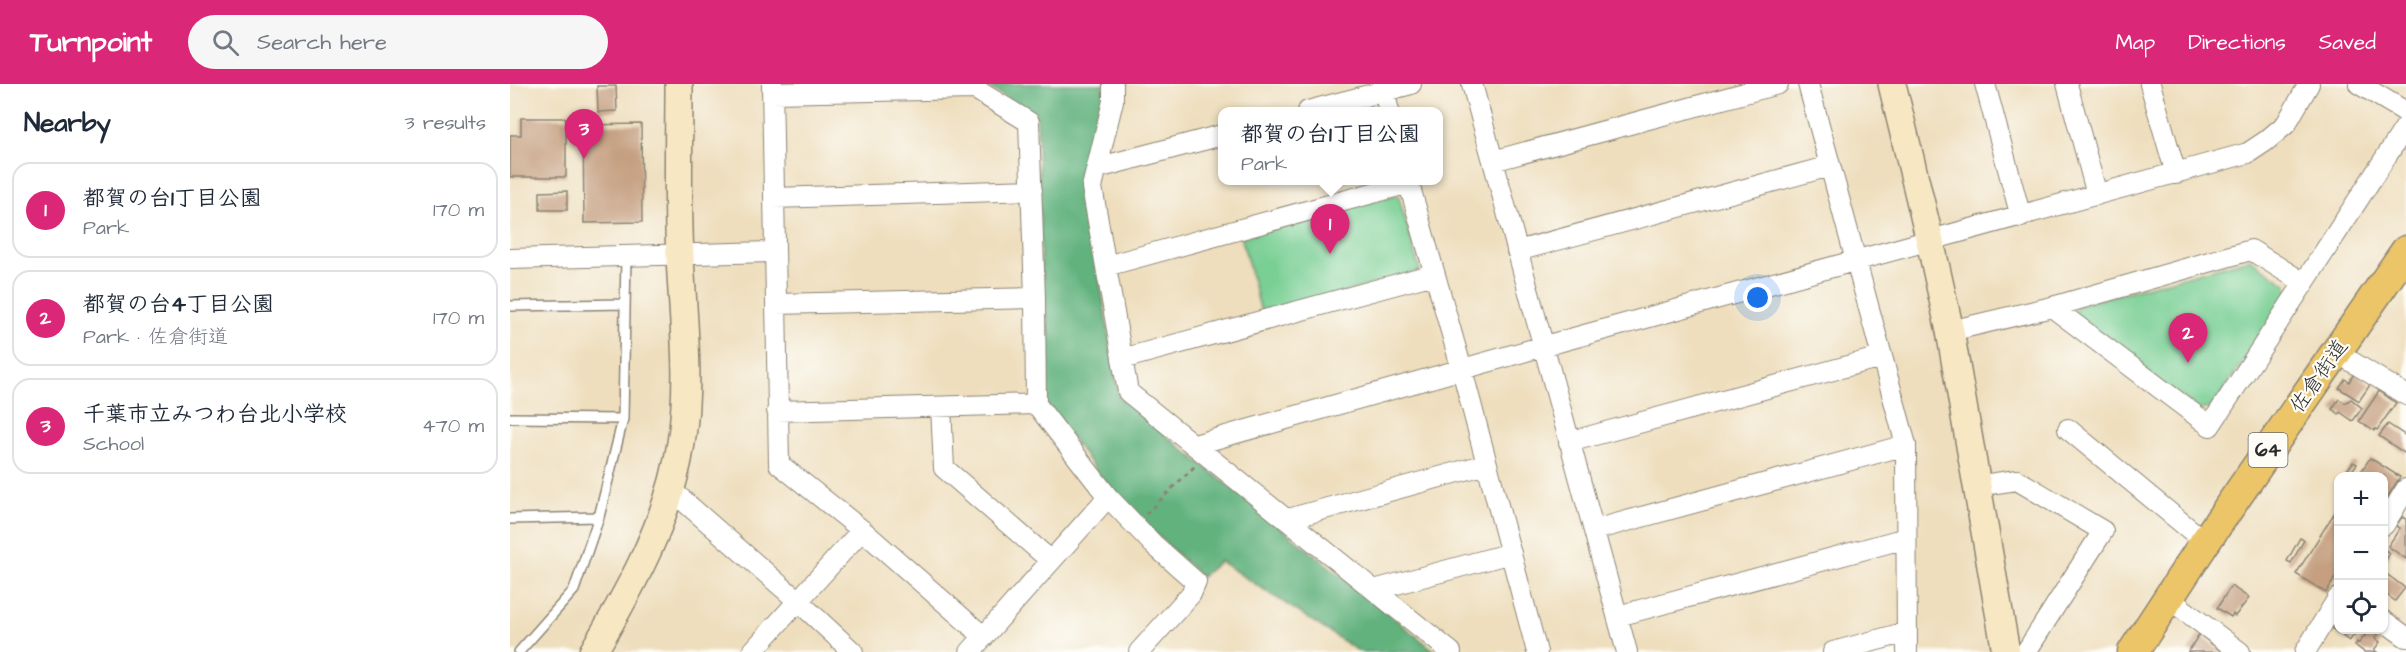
<!DOCTYPE html>
<meta charset="utf-8">
<style>
:root{--surface:#fff;--page:#f6f6f7;--text:#1f2937;--muted:#747a83;--line:#e0e1e3;--accent:#db2777}
body{margin:0;font-family:"Architects Daughter","Klee One",sans-serif;background:var(--page);color:var(--text)}
.controls{position:absolute;right:18px;bottom:18px;display:grid;overflow:hidden;border-radius:12px;box-shadow:0 2px 4px #0004}
.controls button{width:54px;height:54px;display:grid;place-items:center;padding:0;border:0;border-bottom:2px solid var(--line);background:var(--surface);color:var(--text);font:30px sans-serif}
.you{position:absolute;left:1248px;top:214px;width:21px;height:21px;margin:-15px;border:4px solid #fff;border-radius:50%;background:#1a73e8;box-shadow:0 0 0 9px #1a73e833}
.badge{display:grid;place-items:center;width:39px;height:39px;border-radius:50%;background:var(--accent);color:#fff;font-size:20px;font-weight:700}
.pin{position:absolute;translate:-50% -50px;filter:drop-shadow(0 2px 3px #0008)}
.pin::after{content:'';position:absolute;top:32px;width:21px;height:18px;background:inherit;clip-path:polygon(0 0,100% 0,50% 100%)}
.popup{position:absolute;left:708px;top:23px;width:225px;height:78px;box-sizing:border-box;display:grid;place-content:center;border-radius:12px;background:var(--surface);filter:drop-shadow(0 2px 4px #0005);font-size:20px;white-space:nowrap;color:var(--muted)}
.popup b{font-size:22px;color:var(--text)}
.popup::after{content:'';position:absolute;left:50%;top:100%;margin-left:-12px;border:12px solid transparent;border-top-color:var(--surface)}
.list{margin:0;padding:0;list-style:none}
h2{display:flex;justify-content:space-between;align-items:center;height:78px;margin:0;padding:0 24px;font-size:26px}
h2 small{font-size:20px;font-weight:400;color:var(--muted)}
.list li{display:grid;grid-template-columns:39px 1fr auto;gap:18px;align-items:center;box-sizing:border-box;height:96px;margin:0 12px 12px;padding:0 12px;border:2px solid var(--line);border-radius:18px}
.list b{display:block;font-size:22px;white-space:nowrap}
.list p{margin:0;font-size:20px;white-space:nowrap;color:var(--muted)}
.list em{font-size:20px;font-style:normal;color:var(--muted)}
.icon{flex:none;width:33px;height:33px;fill:none;stroke:currentColor;stroke-width:2;stroke-linecap:round;stroke-linejoin:round}
.map{position:relative;flex:none;width:1896px;height:568px;overflow:hidden}
header{display:flex;align-items:center;gap:36px;box-sizing:border-box;height:84px;padding:0 30px;background:var(--accent);color:#fff}
header strong{font-size:28px}
nav{display:flex;gap:33px;margin-inline-start:auto;font-size:21px}
.search{width:420px;height:54px;background:var(--page);display:flex;align-items:center;gap:15px;box-sizing:border-box;padding:0 21px;border-radius:33px;color:var(--muted);font-size:22px}
main{display:flex}
aside{flex:1;background:var(--surface)}
.map>svg:first-child{display:block}
.green{fill:#79cf94;stroke:#527d60;stroke-width:1.5}
.forest{fill:#62b27e;stroke:#466e54;stroke-width:1.5}
.building{fill:#c59f80}
.lines{fill:none;stroke-linecap:round;stroke-linejoin:round}
.lane-casing{stroke:#8c8474;stroke-width:12}
.street-casing{stroke:#8c8474;stroke-width:22}
.secondary-casing{stroke:#8c8474;stroke-width:30}
.primary-casing{stroke:#8c8474;stroke-width:33}
.path{stroke:#8c8474;stroke-width:3;stroke-dasharray:4.5 4.5;stroke-linecap:butt}
.lane{stroke:#fff;stroke-width:9}
.street{stroke:#fff;stroke-width:20}
.secondary{stroke:#f7e8c3;stroke-width:27}
.primary{stroke:#ecc569;stroke-width:30}
.labels{text-anchor:middle;dominant-baseline:central;stroke-width:4.5;stroke-linejoin:round;paint-order:stroke}
.shield{fill:#fdfcf7;stroke:#6a6a68;stroke-width:1.5}
.shield-label{font-size:20px;font-weight:bold;fill:#2b2b2b}
.street-label{font-size:21px;fill:#2b2b2b;stroke:#fdfcf7}
</style>
<header>
<strong>Turnpoint</strong>
<div class="search"><svg class="icon" aria-label="search" viewBox="0 0 24 24"><circle cx="10" cy="10" r="6"/><path d="M15 15l6 6"/></svg>Search here</div>
<nav><a>Map</a><a>Directions</a><a>Saved</a></nav>
</header>
<main>
<aside>
<h2>Nearby<small>3 results</small></h2>
<ul class="list">
<li><span class="badge">1</span><div><b>都賀の台1丁目公園</b><p>Park</p></div><em>170 m</em></li>
<li><span class="badge">2</span><div><b>都賀の台4丁目公園</b><p>Park · 佐倉街道</p></div><em>170 m</em></li>
<li><span class="badge">3</span><div><b>千葉市立みつわ台北小学校</b><p>School</p></div><em>470 m</em></li>
</ul>
</aside>
<div class="map">
<svg width="1896" height="568" viewBox="0 0 1896 568">
<rect width="100%" height="100%" fill="#fdfcf7"/>
<filter id="ink" filterUnits="userSpaceOnUse"><feTurbulence type="fractalNoise" baseFrequency=".0167" numOctaves="2"/><feDisplacementMap in="SourceGraphic" scale="12" xChannelSelector="R" yChannelSelector="G"/><feConvolveMatrix kernelMatrix="1 2 1 2 8 2 1 2 1" color-interpolation-filters="sRGB"/></filter>
<filter id="wash" filterUnits="userSpaceOnUse"><feTurbulence type="fractalNoise" baseFrequency=".008" numOctaves="4" result="noise"/><feDisplacementMap in="SourceGraphic" scale="24" xChannelSelector="R" yChannelSelector="G"/><feGaussianBlur stdDeviation="1.35" result="paint"/><feColorMatrix in="noise" values="0 0 0 0 0 0 0 0 0 0 0 0 0 0 0 0 0 1.4 0 .05"/><feComposite in="paint" operator="in"/></filter>
<g filter="url(#wash)">
<rect width="100%" height="100%" fill="#eedebd"/>
<!-- green -->
<path class="green" d="M888 111 910 187 752 231 731 153Z
M1740 175 1776 200 1780 210 1701 324 1688 326 1563 234 1568 221Z"/>
<!-- forest -->
<path class="forest" d="M474 0H594L593 25 575 103 609 314 926 568H850L710 477 691 493 603 409 535 319 527 34Z"/>
<g id="blocks">
<!-- building -->
<path class="building" d="M87 2H106L107 27 88 28Z
M11 34H56V93H0V51H11Z
M131 40 132 138 74 139 73 41Z
M57 107V126H30V108Z
M1845 288 1860 301 1849 317 1829 304 1835 295 1839 298Z
M1869 307 1886 319 1867 346 1865 345 1864 347 1849 337Z
M1829 315 1835 319 1841 315 1852 324 1843 337 1830 328 1829 330 1822 325Z
M1878 340 1896 352V370L1869 352Z
M1860 374 1890 393 1874 419V392H1848Z
M1843 378 1847 380 1838 392H1833Z
M1828 423V489L1816 509 1786 490Z
M1892 433 1896 435V475L1878 462 1890 444 1886 442Z
M1790 454 1794 456 1781 479 1777 477Z
M1875 466 1880 469 1876 476 1874 474Z
M1874 488 1895 504 1885 517 1876 510 1874 513Z
M1721 502 1739 514 1725 532 1723 530 1721 533 1707 524Z
M1826 539 1828 546H1845L1843 548 1845 550 1839 557 1822 544Z
M1859 546 1868 550 1865 554 1870 558 1864 566 1867 568H1854L1845 561 1847 558 1849 559Z
M1689 550 1712 568H1678Z"/>
</g>
</g>
<g filter="url(#ink)">
<use href="#blocks" fill-opacity="0" stroke="#8c8474" stroke-width="1.5"/>
<g class="lines">
<!-- lane casing -->
<g class="lane-casing">
<path id="lane" d="M0 222 115 220
M0 334 113 335
M0 435 89 433
M9 568 64 506 89 433 113 335 116 171"/>
</g>
<!-- street casing -->
<g class="street-casing">
<path id="street" d="M262 0 269 380 352 446 474 553
M603 0V17L582 103 618 308 941 568
M872 0 879 27
M962 0 1117 568
M1298 0 1396 361 1397 568
M1475 0 1511 133
M1557 0 1587 111
M1640 0 1666 90
M1849 0 1896 28
M262 9 465 5 519 38 525 214 526 320 598 413 643 460 686 498 681 510 629 568
M798 27 901 0
M983 77 1268 0
M587 84 712 51
M898 96 952 286 1027 568
M264 114 522 106
M1007 167 1320 82
M0 175 264 168
M596 182 899 99
M266 220 525 214
M1542 223 1700 342 1794 199
M1440 247 1542 223 1741 166 1794 199 1896 42
M1826 268 1896 311
M612 275 924 190
M431 323 434 384 540 476
M267 327 526 320
M1558 345 1695 458
M1059 358 1371 273
M684 361 1034 262 1738 69 1756 57 1776 40 1799 0
M1465 402 1507 396 1593 447 1516 568
M160 405 288 517 343 568
M778 435 977 380
M1874 441 1896 405
M1084 446 1396 361
M864 506 1001 469
M1658 514 1730 568
M1108 532 1396 454
M1874 537 1896 553
M242 568 352 446
M460 568 598 413
M1323 568 1397 548
M1795 568 1828 514"/>
</g>
<!-- secondary casing -->
<g class="secondary-casing">
<path id="secondary" d="M1382 0 1420 157 1440 247 1496 568
M83 568C121 504 160 434 171 359 181 297 173 235 170 173 167 116 169 58 169 0"/>
</g>
<!-- primary casing -->
<g class="primary-casing">
<path id="primary" d="M1623 568 1695 458 1896 167"/>
</g>
<!-- path -->
<path class="path" d="M636 430 685 382"/>
<!-- lane -->
<use href="#lane" class="lane"/>
<!-- street -->
<use href="#street" class="street"/>
<!-- secondary -->
<use href="#secondary" class="secondary"/>
<!-- primary -->
<use href="#primary" class="primary"/>
</g>
</g>
<g class="labels">
<!-- shield labels -->
<rect class="shield" x="1738.5" y="349" width="39" height="34" rx="4.5"/>
<g class="shield-label">
<text x="1758" y="366">64</text>
</g>
<!-- street labels -->
<g class="street-label">
<text transform="translate(1809 292) rotate(-55)">佐倉街道</text>
</g>
</g>
</svg>
<div class="controls">
<button>+</button>
<button>−</button>
<button><svg class="icon" aria-label="locate" viewBox="0 0 24 24"><circle cx="12" cy="12" r="6"/><path d="M12 2v4M12 18v4M2 12h4M18 12h4"/></svg></button>
</div>
<div class="you"></div>
<div class="pin badge" style="left:820px;top:170px">1</div>
<div class="popup"><b>都賀の台1丁目公園</b>Park</div>
<div class="pin badge" style="left:1678px;top:279px">2</div>
<div class="pin badge" style="left:74px;top:75px">3</div>
</div>
</main>
